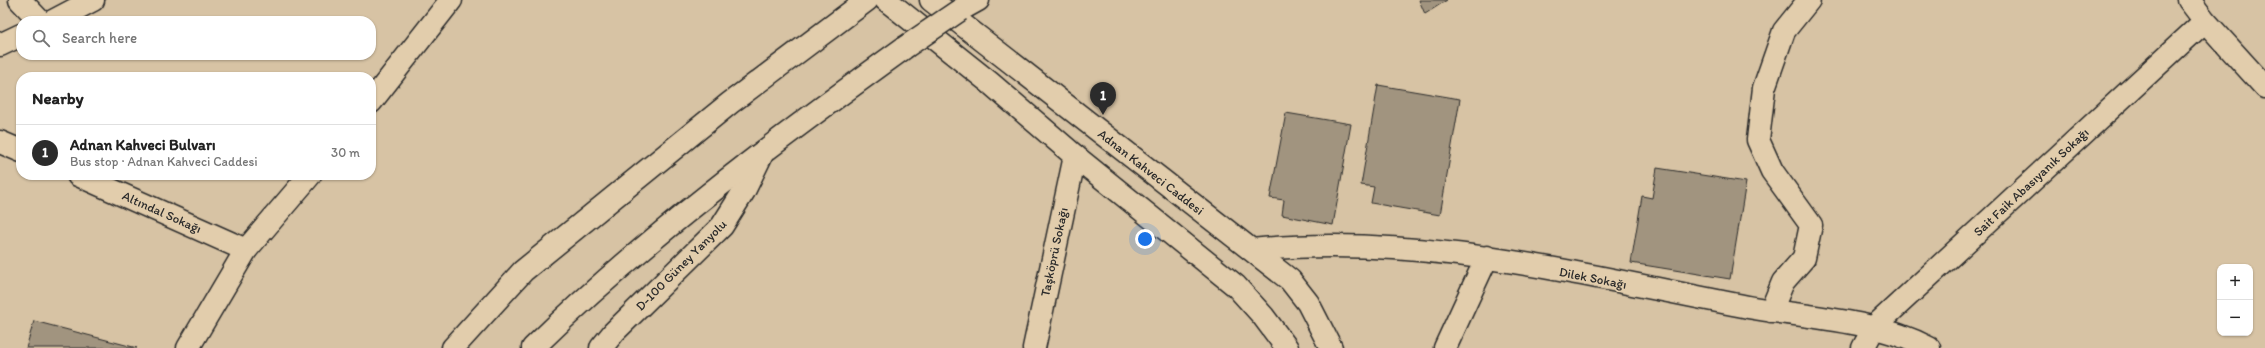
<!DOCTYPE html>
<meta charset="utf-8">
<style>
:root{--surface:#fff;--page:#f6f6f6;--text:#222;--muted:#767676;--line:#e0e0e0;--accent:#2b2b2b}
body{margin:0;font-family:Itim,sans-serif;background:var(--page);color:var(--text)}
.controls{position:absolute;right:12px;bottom:12px;display:grid;overflow:hidden;border-radius:8px;box-shadow:0 1px 3px #0004}
.controls button{width:36px;height:36px;display:grid;place-items:center;padding:0;border:0;border-bottom:1px solid var(--line);background:var(--surface);color:var(--text);font:20px sans-serif}
.you{position:absolute;left:1145px;top:239px;width:14px;height:14px;margin:-10px;border:3px solid #fff;border-radius:50%;background:#1a73e8;box-shadow:0 0 0 6px #1a73e833}
.badge{display:grid;place-items:center;width:26px;height:26px;border-radius:50%;background:var(--accent);color:#fff;font-size:13px;font-weight:700}
.pin{position:absolute;translate:-50% -33px;filter:drop-shadow(0 1px 2px #0008)}
.pin::after{content:'';position:absolute;top:21px;width:14px;height:12px;background:inherit;clip-path:polygon(0 0,100% 0,50% 100%)}
.list{margin:0;padding:0;list-style:none}
h2{display:flex;justify-content:space-between;align-items:center;height:52px;margin:0;padding:0 16px;font-size:17px}
h2 small{font-size:13px;font-weight:400;color:var(--muted)}
.list li{display:grid;grid-template-columns:26px 1fr auto;gap:12px;align-items:center;box-sizing:border-box;height:56px;padding:0 16px;border-top:1px solid var(--line)}
.list b{display:block;font-size:15px;white-space:nowrap}
.list p{margin:0;font-size:13px;white-space:nowrap;color:var(--muted)}
.list em{font-size:13px;font-style:normal;color:var(--muted)}
.icon{flex:none;width:22px;height:22px;fill:none;stroke:currentColor;stroke-width:2;stroke-linecap:round;stroke-linejoin:round}
.map{position:relative;flex:none;width:2265px;height:348px;overflow:hidden}
.search{position:absolute;background:var(--surface);box-shadow:0 1px 3px #0004;left:16px;top:16px;width:360px;height:44px;display:flex;align-items:center;gap:10px;box-sizing:border-box;padding:0 14px;border-radius:16px;color:var(--muted);font-size:15px}
.panel{position:absolute;background:var(--surface);box-shadow:0 1px 3px #0004;left:16px;top:72px;width:360px;height:108px;border-radius:16px}
.map>svg:first-child{display:block}
.building{fill:#a1947f;stroke:#2b2b2b}
.lines{fill:none;stroke-linecap:round;stroke-linejoin:round}
.street-casing{stroke:#2b2b2b;stroke-width:25}
.secondary-casing{stroke:#2b2b2b;stroke-width:25}
.primary-casing{stroke:#2b2b2b;stroke-width:25}
.highway-casing{stroke:#2b2b2b;stroke-width:25}
.street{stroke:#e2cdac;stroke-width:22}
.secondary{stroke:#e2cdac;stroke-width:22}
.primary{stroke:#e2cdac;stroke-width:22}
.highway{stroke:#e2cdac;stroke-width:22}
.highway-bridge-casing{stroke:#2b2b2b;stroke-width:25;stroke-linecap:butt}
.highway-bridge{stroke:#e2cdac;stroke-width:22}
.labels{text-anchor:middle;dominant-baseline:central;stroke-width:3;stroke-linejoin:round;paint-order:stroke}
.street-label{font-size:13px;fill:#2b2b2b;stroke:#e2cdac}
</style>
<div class="map">
<svg width="2265" height="348" viewBox="0 0 2265 348">
<rect width="100%" height="100%" fill="#d7c3a4"/>
<filter id="ink" filterUnits="userSpaceOnUse"><feTurbulence type="fractalNoise" baseFrequency=".025" numOctaves="2"/><feDisplacementMap in="SourceGraphic" scale="8" xChannelSelector="R" yChannelSelector="G"/><feConvolveMatrix kernelMatrix="1 2 1 2 8 2 1 2 1" color-interpolation-filters="sRGB"/></filter>
<g filter="url(#ink)">
<!-- building -->
<path class="building" d="M1419 0H1447L1425 14Z
M1378 85 1460 99 1440 215 1371 203 1374 187 1361 185Z
M1286 113 1351 124 1333 225 1282 215 1284 200 1270 198Z
M1657 168 1746 182 1730 279 1631 263 1642 196 1652 198Z
M34 321 137 348H26Z"/>
<g class="lines">
<!-- street casing -->
<g class="street-casing">
<path id="street" d="M20 0 40 21
M2189 0 2205 21 2265 87
M0 142 21 151
M78 175 246 250
M1252 250C1419 232 1585 276 1748 307 1808 318 1874 319 1929 348
M1771 311 1783 282 1804 258 1811 225 1772 171 1758 140 1764 88 1784 31 1809 0
M1034 348 1075 156
M1445 348 1487 257
M1863 348 1875 326 2205 21"/>
</g>
<!-- secondary casing -->
<g class="secondary-casing">
<path id="secondary" d="M886 0 989 82 1075 156 1236 286 1263 316 1287 348
M931 0 1290 280 1308 303 1331 348
M53 21 93 0
M0 45 21 35
M371 102 451 0
M188 348 246 250 310 175"/>
</g>
<!-- primary casing -->
<g class="primary-casing">
<path id="primary" d="M601 348 614 332 722 226 744 191 762 154"/>
</g>
<!-- highway casing -->
<g class="highway-casing">
<path id="highway" d="M960 10 978 0
M453 348 523 271 730 103 867 0
M533 348C646 237 775 141 904 48"/>
</g>
<!-- street -->
<use href="#street" class="street"/>
<!-- secondary -->
<use href="#secondary" class="secondary"/>
<!-- primary -->
<use href="#primary" class="primary"/>
<!-- highway -->
<use href="#highway" class="highway"/>
<!-- highway-bridge casing -->
<g class="highway-bridge-casing">
<path id="highway-bridge" d="M904 48 960 10"/>
</g>
<!-- highway-bridge -->
<use href="#highway-bridge" class="highway-bridge"/>
</g>
</g>
<g class="labels">
<!-- street labels -->
<g class="street-label">
<text transform="translate(1151 172) rotate(38)">Adnan Kahveci Caddesi</text>
<text transform="translate(2031 182) rotate(-43)">Sait Faik Abasıyanık Sokağı</text>
<text transform="translate(162 212) rotate(24)">Altındal Sokağı</text>
<text transform="translate(1054 252) rotate(-78)">Taşköprü Sokağı</text>
<text transform="translate(681 265) rotate(-45)">D-100 Güney Yanyolu</text>
<text transform="translate(1593 278) rotate(11)">Dilek Sokağı</text>
</g>
</g>
</svg>
<div class="controls">
<button>+</button>
<button>−</button>
</div>
<div class="you"></div>
<div class="pin badge" style="left:1103px;top:115px">1</div>
<div class="search"><svg class="icon" aria-label="search" viewBox="0 0 24 24"><circle cx="10" cy="10" r="6"/><path d="M15 15l6 6"/></svg>Search here</div>
<section class="panel">
<h2>Nearby<small></small></h2>
<ul class="list">
<li><span class="badge">1</span><div><b>Adnan Kahveci Bulvarı</b><p>Bus stop · Adnan Kahveci Caddesi</p></div><em>30 m</em></li>
</ul>
</section>
</div>
